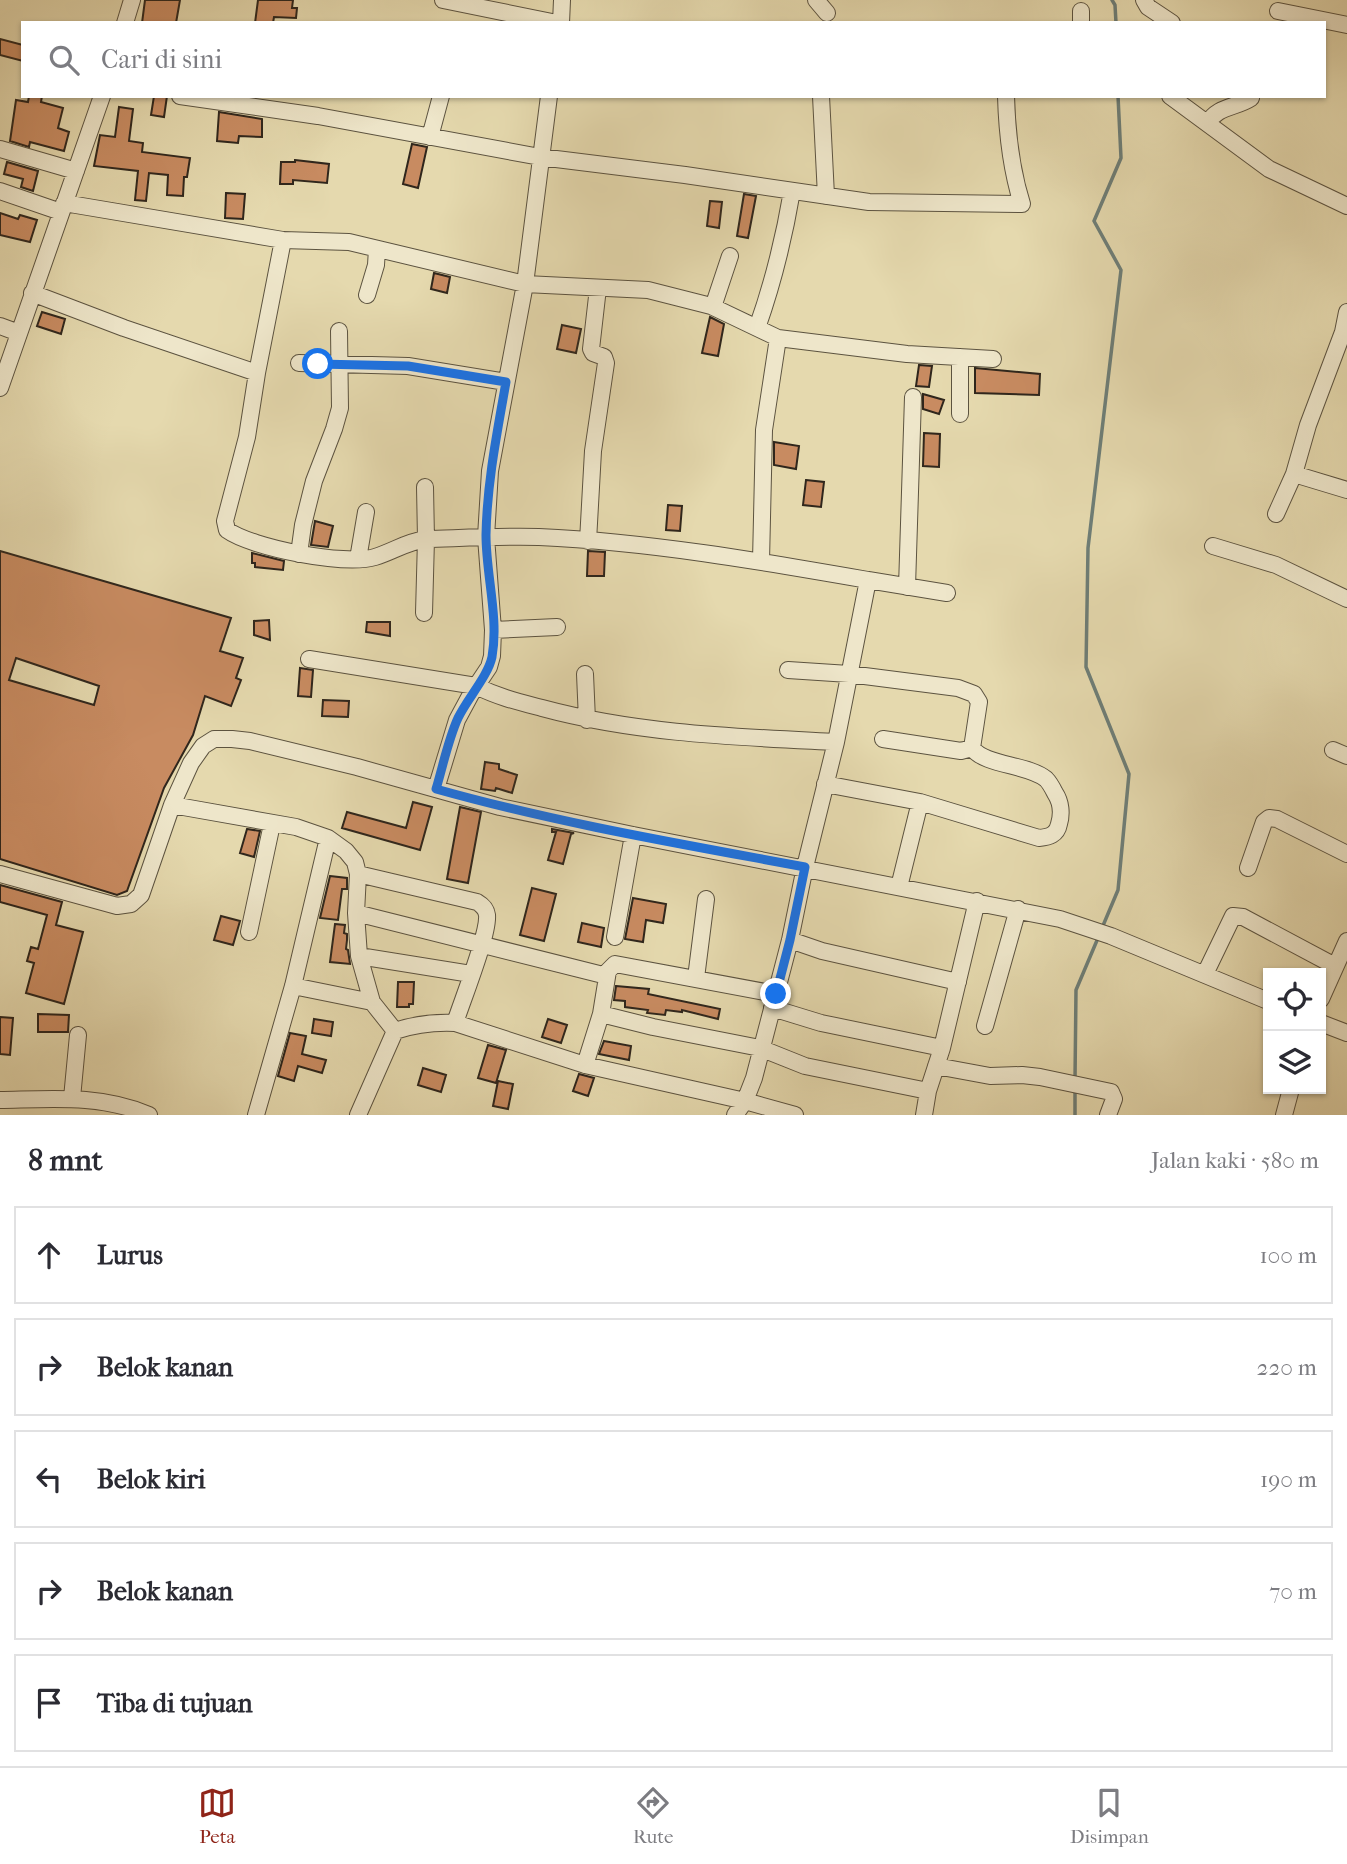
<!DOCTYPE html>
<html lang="id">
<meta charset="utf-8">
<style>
:root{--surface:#fff;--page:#f2f2f3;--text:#2b2b33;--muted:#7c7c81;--line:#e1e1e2;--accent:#8f2418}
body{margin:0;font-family:"IM FELL French Canon",serif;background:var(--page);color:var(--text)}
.controls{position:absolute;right:21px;bottom:21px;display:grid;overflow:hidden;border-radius:0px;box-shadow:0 2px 5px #0004}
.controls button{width:63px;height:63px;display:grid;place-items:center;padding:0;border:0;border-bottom:2px solid var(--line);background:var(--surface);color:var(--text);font:35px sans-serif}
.stop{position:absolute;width:21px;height:21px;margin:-16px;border:5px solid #1a73e8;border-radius:50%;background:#fff}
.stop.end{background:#1a73e8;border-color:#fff;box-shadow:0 2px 7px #0008}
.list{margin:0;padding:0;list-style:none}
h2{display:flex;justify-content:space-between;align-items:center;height:91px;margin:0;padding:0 28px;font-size:30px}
h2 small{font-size:23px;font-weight:400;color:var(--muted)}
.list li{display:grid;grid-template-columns:46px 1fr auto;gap:21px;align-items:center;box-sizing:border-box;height:98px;margin:0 14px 14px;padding:0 14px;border:2px solid var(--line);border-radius:0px}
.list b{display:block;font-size:26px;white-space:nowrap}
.list em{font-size:23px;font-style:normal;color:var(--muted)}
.icon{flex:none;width:38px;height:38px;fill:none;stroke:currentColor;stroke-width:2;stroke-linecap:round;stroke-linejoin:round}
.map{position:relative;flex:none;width:1347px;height:1115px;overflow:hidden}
.search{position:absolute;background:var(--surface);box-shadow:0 2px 5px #0004;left:21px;right:21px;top:21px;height:77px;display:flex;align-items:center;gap:18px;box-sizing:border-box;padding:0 24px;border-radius:0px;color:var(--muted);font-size:26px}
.sheet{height:651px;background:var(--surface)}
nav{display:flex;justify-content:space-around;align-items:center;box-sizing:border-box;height:98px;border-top:2px solid var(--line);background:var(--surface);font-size:19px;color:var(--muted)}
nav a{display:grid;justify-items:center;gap:4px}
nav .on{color:var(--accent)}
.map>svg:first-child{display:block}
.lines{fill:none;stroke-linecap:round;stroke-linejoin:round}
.stream{stroke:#6e7e77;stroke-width:3.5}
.building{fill:#c88b61;stroke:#2f261c;stroke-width:2;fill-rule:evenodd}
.street-casing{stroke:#5c5340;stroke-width:18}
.street{stroke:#eee6ca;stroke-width:16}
.route{stroke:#1a73e8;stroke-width:9}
</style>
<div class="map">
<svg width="1347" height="1115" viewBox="0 0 1347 1115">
<rect width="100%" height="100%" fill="#e5d9ae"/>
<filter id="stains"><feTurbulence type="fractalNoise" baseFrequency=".00286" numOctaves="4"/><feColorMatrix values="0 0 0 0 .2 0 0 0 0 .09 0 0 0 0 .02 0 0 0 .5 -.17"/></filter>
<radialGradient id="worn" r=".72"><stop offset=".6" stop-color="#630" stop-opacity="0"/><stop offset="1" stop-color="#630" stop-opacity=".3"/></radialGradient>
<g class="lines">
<!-- stream -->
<path class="stream" d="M1112 0 1115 5 1116 23
M1102 928 1118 890 1129 774 1086 667 1088 548 1121 270 1094 221 1121 158 1118 96
M1075 1080 1076 990 1098 938
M1075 1115V1088"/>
</g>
<!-- building -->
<path class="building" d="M145 0H180L176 23H142Z
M258 0H293L292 8H297L296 18 274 17 273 23H255Z
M0 39 23 45V61L0 55Z
M29 96H42L41 102 63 108 58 128 69 132 64 151 30 142 29 147 10 141 16 100 28 102Z
M154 96H167L164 117 151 115Z
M119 107 133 109 129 141 143 143 142 152 190 158 187 177H184L183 196 167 195 168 175 149 173 146 201 135 200 138 171 94 166 100 135 115 137Z
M219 112 262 119V137L239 136 238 143 217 141Z
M412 144 427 147 418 188 403 184Z
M295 160 329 164 327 183 293 180V184H280L281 162H295Z
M7 162 38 171 33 191 21 187 23 179 4 174Z
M226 193 245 194 243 219 225 218Z
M744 194 756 196 748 238 737 236Z
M710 201 722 202 719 228 707 226Z
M0 213 18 219 20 215 37 220 30 242 0 235Z
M434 273 450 277 447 293 431 289Z
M42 312 65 319 61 334 37 326Z
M710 317 724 324 718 356 702 353Z
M562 325 581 329 576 353 557 349Z
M919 365 932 366 929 387 916 386Z
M975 368 1040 374 1039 395 975 393Z
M923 394 944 400 939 414 923 409Z
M924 433 940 434 939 467 923 466Z
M774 442 799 446 796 469 774 465Z
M806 480 824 482 821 507 803 505Z
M668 505 682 506 680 531 666 530Z
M315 521 333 526 328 547 311 545Z
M0 551 231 618 220 651 243 658 236 678 241 680 231 706 205 696 193 735 164 788 127 891 117 895 0 859ZM16 658 99 686 94 705 9 680Z
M588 551 605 552 604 576H587Z
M252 553 284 561 283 570 255 567V563H252Z
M269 620 270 640 254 635V621Z
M367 622H390V636L366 632Z
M300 668 313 670 311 697 298 696Z
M323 700 349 701 348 717 322 716Z
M485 762 499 764V769L517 775 512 793 496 788 495 791 481 789Z
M413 802 432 807 420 850 342 828 347 812 406 828Z
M460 807 481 812 468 883 447 879Z
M247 829 260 831 254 857 240 853Z
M552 829 574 833 571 834 563 864 548 860 556 832H552Z
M330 876 347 878V889H342L338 920 320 918Z
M0 885 62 902 56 925 83 932 64 1004 26 993 34 963 27 961 31 947 38 949 47 915 0 902Z
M532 888 556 894 544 941 520 935Z
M633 898 666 904 663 923 646 920 643 942 625 939Z
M221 916 240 921 233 945 214 940Z
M582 923 604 928 601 947 578 942Z
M335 924 345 925 344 933 347 934V940L346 949 348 950 350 964 330 962Z
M398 982H414L413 1004H409V1007H397Z
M616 986 649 989 648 994 720 1009 718 1019 682 1010V1012L666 1010 665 1015 647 1013 648 1010 625 1007V1001L614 1000Z
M38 1014 69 1015 68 1032H38Z
M0 1017 13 1018 10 1055 0 1054Z
M314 1019 333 1022 331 1036 312 1033Z
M548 1019 567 1025 561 1043 542 1037Z
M290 1033 306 1036 302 1054 326 1060 322 1073 298 1066 294 1081 278 1076Z
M604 1041 631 1046 629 1060 599 1054Z
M488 1045 506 1050 496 1083 478 1078Z
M423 1068 446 1075 441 1092 418 1085Z
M579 1074 594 1078 588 1096 573 1091Z
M498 1081 513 1084 508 1109 493 1106Z"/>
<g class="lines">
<!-- street casing -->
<g class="street-casing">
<path id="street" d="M443 0 557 23
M816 0 827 13
M1144 0 1148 7 1172 23
M1081 11V23
M1278 11 1347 25
M125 23 132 0
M561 23 562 0
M180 96 318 116 540 157 685 175 869 202 1022 204C1011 169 1007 133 1006 96
M821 96 826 196
M1170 96 1269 169 1347 206
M1208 123C1217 106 1236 108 1251 98
M430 137 441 96
M0 149 76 171
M0 191 61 212
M64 203 283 240 349 242 525 284 648 290 711 306 778 338 907 354 993 359
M32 293 124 328 257 373 247 437 225 521 227 530C252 548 345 566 375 557 394 551 406 542 426 539 463 538 501 536 539 537 650 542 759 561 868 580L836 742 805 867 790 940 754 1078 745 1101 735 1115
M367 295 376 265 377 249
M713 307 730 256
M0 326 19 333
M757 328C773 283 784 238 792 191
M299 363 408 366 506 382
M257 373 283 240
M0 388 102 96
M960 414V357
M1294 474 1347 490
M1276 514 1294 474 1308 425 1343 332 1347 312
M588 541 593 451 606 363 604 357 593 353 591 349 598 288
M1213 546 1276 565 1347 599
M299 554 303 525 314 481 334 429 340 408 339 331
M358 559 366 512
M761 561 764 430 778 338
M868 580 947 593
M907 587 913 397
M424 613 426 539 425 487
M493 630 557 627
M309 659 476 686C498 697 519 702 542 708 638 734 738 737 836 742
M788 670 849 674 958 688 974 694 979 702 972 748C985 766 1028 764 1046 779 1050 783 1053 789 1055 793 1061 802 1062 814 1059 824 1057 835 1049 837 1039 838L920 802 825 784
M585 674 587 720
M883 739 961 751 972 748
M1333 750 1347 756
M436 789 457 720 471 694 489 667 492 656 493 630 486 537 490 471 525 284 549 96
M172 805 296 827 328 838 346 851 355 862 358 874 356 913 359 956 372 1002 395 1031
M1248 868 1264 822 1269 818 1277 819 1347 854
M0 874 117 906 131 904 141 895 172 805 191 763 203 746 214 739H232L250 741 357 767 500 807 633 835 1060 919 1111 936 1268 1001
M358 874 477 902C482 905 486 908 487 915 489 934 462 1001 455 1023
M899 887 920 802
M356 913 607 976
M249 932 272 824
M615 937 633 835
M790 940 822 951 958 982
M359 956 471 974
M1205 974 1233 916 1243 917 1335 966
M696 978 706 899
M293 986 372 1002
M1321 999 1347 941
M772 1008 821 1023 942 1048
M601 1014 653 1027 760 1048 805 1066 928 1091
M1321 1023 1347 1033
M985 1026 1018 909
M585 1065 601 1014 608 971 615 964 776 994
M936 1066 990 1076 1022 1075 1040 1077 1111 1092 1114 1099 1108 1115
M72 1098 78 1035
M0 1100C51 1099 101 1094 149 1115
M256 1115 293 986 328 838
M358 1115 395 1031C416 1024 433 1022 455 1023L585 1065 745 1101 795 1115
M924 1115 928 1091 942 1048 977 901
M1284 1115 1291 1089"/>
</g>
<!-- street -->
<use href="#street" class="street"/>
</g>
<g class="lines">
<!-- route -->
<path class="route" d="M318 364 408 366 506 382C497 433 487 483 486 535 486 575 499 618 492 657 488 676 467 699 458 718 448 740 443 766 436 789 557 823 681 844 805 867L790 940 776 994"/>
</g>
<rect width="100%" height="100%" filter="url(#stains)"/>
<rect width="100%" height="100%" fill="url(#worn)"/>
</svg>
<div class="controls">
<button><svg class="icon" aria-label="locate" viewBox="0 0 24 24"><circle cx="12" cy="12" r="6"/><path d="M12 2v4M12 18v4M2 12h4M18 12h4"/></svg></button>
<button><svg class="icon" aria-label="layers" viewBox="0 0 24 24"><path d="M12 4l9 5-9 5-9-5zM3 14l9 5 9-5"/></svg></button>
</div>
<div class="stop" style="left:318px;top:364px"></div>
<div class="stop end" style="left:776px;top:994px"></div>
<div class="search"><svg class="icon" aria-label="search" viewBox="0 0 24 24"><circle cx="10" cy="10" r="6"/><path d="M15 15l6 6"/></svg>Cari di sini</div>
</div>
<section class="sheet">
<h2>8 mnt<small>Jalan kaki · 580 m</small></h2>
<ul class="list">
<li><svg class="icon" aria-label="ahead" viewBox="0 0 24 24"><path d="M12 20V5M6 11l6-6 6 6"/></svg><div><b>Lurus</b></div><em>100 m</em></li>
<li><svg class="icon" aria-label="right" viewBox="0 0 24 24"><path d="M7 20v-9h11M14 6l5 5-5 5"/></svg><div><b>Belok kanan</b></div><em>220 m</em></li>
<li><svg class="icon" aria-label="left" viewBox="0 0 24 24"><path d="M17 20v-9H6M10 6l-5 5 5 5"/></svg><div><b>Belok kiri</b></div><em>190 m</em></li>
<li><svg class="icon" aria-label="right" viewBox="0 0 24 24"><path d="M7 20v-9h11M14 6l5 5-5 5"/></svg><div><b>Belok kanan</b></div><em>70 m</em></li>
<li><svg class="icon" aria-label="arrive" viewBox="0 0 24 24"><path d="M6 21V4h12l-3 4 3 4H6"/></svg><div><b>Tiba di tujuan</b></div></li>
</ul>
</section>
<nav>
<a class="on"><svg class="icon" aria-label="map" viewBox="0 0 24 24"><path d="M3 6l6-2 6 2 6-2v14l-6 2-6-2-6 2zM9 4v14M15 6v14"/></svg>Peta</a>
<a><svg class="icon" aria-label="directions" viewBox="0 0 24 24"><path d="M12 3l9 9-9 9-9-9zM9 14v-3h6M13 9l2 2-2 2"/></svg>Rute</a>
<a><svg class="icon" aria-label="saved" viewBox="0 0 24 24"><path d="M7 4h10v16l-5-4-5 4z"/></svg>Disimpan</a>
</nav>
